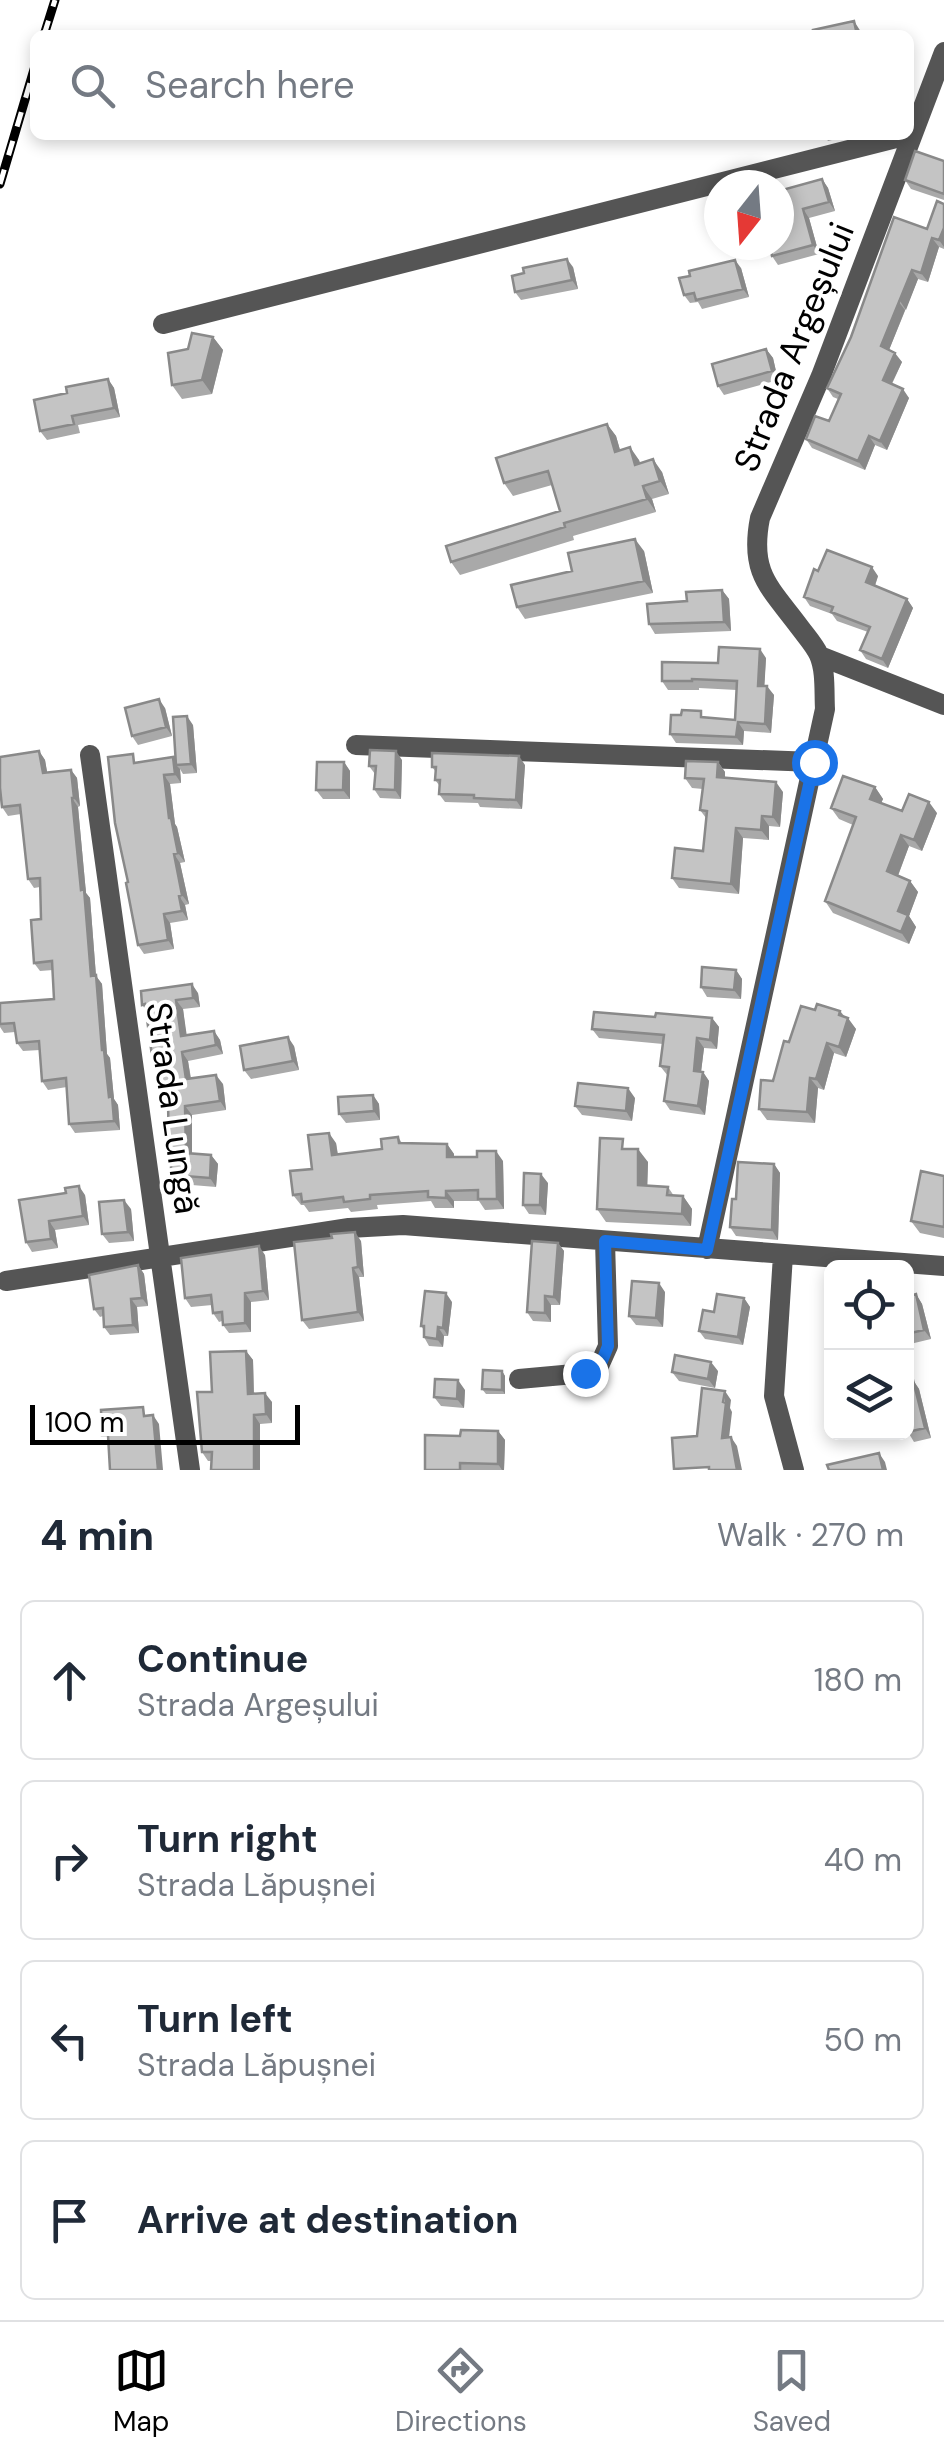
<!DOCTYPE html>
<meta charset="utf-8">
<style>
:root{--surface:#fff;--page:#f6f6f7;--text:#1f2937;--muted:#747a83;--line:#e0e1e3;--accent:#000}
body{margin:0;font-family:"DM Sans",sans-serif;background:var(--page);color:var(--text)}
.controls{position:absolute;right:30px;bottom:30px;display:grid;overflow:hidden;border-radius:15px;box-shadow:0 5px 15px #0003}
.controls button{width:90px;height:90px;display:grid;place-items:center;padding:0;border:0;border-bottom:2px solid var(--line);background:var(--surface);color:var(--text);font:50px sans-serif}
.compass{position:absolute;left:704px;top:170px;width:90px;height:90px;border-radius:50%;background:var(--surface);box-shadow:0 5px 15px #0003;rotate:197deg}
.scale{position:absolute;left:30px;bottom:25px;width:270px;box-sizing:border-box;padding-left:10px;border:5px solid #000;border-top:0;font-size:28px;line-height:35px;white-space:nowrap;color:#000;-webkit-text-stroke:8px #fff;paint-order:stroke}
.stop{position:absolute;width:30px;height:30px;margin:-22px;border:8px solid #1a73e8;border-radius:50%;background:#fff}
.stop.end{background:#1a73e8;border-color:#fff;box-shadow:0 2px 10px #0008}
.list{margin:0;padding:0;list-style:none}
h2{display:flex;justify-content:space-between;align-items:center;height:130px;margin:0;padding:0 40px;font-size:42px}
h2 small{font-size:32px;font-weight:400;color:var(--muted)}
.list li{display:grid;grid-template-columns:65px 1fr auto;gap:30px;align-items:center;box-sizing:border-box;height:160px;margin:0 20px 20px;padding:0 20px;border:2px solid var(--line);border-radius:15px}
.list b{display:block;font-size:38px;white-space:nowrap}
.list p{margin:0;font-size:32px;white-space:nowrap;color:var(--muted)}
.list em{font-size:32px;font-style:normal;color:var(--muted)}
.icon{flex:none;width:55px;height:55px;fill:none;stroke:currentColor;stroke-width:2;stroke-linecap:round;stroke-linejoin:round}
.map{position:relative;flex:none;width:944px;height:1470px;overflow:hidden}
.search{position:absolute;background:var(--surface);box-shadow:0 5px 15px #0003;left:30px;right:30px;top:30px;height:110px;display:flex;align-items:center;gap:25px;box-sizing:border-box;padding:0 35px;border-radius:15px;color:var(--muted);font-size:38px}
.sheet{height:850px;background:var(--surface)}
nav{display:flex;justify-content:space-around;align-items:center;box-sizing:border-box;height:140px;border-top:2px solid var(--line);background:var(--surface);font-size:28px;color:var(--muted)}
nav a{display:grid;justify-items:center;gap:5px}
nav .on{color:var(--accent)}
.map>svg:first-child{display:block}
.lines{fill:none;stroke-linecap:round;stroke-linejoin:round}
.street{stroke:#555;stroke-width:20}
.rail-casing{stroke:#000;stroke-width:9}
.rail{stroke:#fff;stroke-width:5;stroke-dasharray:15;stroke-linecap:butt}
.wall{fill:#a9a9a9}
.shaded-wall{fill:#898989}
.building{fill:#c4c4c4;stroke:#898989;stroke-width:2.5}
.route{stroke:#1a73e8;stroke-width:12}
.labels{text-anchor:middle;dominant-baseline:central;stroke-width:8;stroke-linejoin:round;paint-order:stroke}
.street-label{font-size:35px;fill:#000;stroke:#fff}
</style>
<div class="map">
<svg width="944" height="1470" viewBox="0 0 944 1470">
<rect width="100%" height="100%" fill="#fff"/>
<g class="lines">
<!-- street -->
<path class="street" d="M163 324 908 135
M820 656 944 705
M356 745 814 762
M90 755 190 1470
M707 1249 825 709C824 692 826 671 819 655 815 646 807 637 801 629 770 587 749 574 760 518L821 376 944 52
M783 1255 774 1396 794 1470
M6 1281 349 1228 403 1225 944 1266
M519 1379 585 1373 599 1366 608 1346 605 1241"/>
<!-- rail casing -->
<g class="rail-casing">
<path id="rail" d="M44 35 55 0
M0 184 35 66"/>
</g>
<!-- rail -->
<use href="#rail" class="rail"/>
</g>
<!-- wall -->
<path class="wall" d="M824 135H852L828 141Z
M944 161V200L911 189 905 180Z
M822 179 828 188 835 211 809 218 819 254 778 265 772 256Z
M944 204V249L939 247 928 282 918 279 889 350 902 362 892 384 909 398 887 450 875 445 865 470 812 448 806 439 829 421 838 399 833 397 827 388 927 229Z
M573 267 578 289 521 300 515 292Z
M741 268 749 297 702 309 698 302 690 303 684 295 690 276Z
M213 337 223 350 212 394 182 399 172 385Z
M766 349 773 358 778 380 724 395 718 386Z
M108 379 114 388 120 417 78 425 80 433 47 440 40 431 67 393Z
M607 424 616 436 620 450 639 460 640 463 662 472 669 494 652 499 656 512 573 536 574 540 460 575 451 562 560 511 552 485 513 496 504 483Z
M644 551 653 593 525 619 517 607 572 571Z
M818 571 878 576 875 586 907 599 913 608 888 668 866 659 860 650 868 632 837 621 832 614 810 606 804 597Z
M722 590 729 599 731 631 655 634 649 624 687 601Z
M766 658 764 686 774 695 771 733 744 731 743 745 676 743 670 734 735 720 737 690 699 688V690H668L662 681 718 663Z
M165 708 172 736 138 745 132 736Z
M193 725 197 773 183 774 180 769 181 783 170 784 175 824 177 827 185 862 180 863 189 904 185 905 188 920 170 923 174 949 144 954 138 945 128 882 139 762H176Z
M39 751 45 760 47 773 71 770 77 778 80 806 78 807 86 893 90 898 96 976 102 984 107 1054 110 1058 114 1099 118 1105 120 1130 75 1133 69 1124 67 1087 48 1090 42 1081 40 1050 23 1051 17 1043 15 1032 4 1033 0 1027V1003L54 999 53 970 40 971 34 963 41 919 40 887 34 888 28 879 21 814 8 816 2 807Z
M402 760 401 799 380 798 374 789 375 774 369 766Z
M344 762 350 771V799H323L316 790Z
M718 762 725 772V778L783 792 780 827 769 826V840L743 838 739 894 679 888 672 878 703 851 706 818 700 810 703 789 692 788 685 778Z
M525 765 522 809 480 807 478 803 445 802 439 794V785L435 780 436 772 432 767Z
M875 787 883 799 881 803 902 811 937 813 922 851 909 846 898 876 910 881 918 892 909 916 916 927 909 944 833 913 825 901 853 825 839 819 831 808Z
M736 970 742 979 741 999 707 997 701 987Z
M198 993 200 1007 183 1009 186 1035 214 1031 220 1040 223 1054 188 1061 191 1078 223 1084 226 1110 192 1115V1154L211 1155 218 1164 216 1187 192 1185V1201H177L171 1192V1157L169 1154 168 1106 164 1101 161 1072 152 1056 146 1010 142 1005Z
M815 1010 840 1011 856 1029 846 1057 834 1053 824 1090 818 1088 815 1123 767 1120 759 1109 789 1042Z
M655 1017 712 1018 719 1027 717 1049 704 1048 701 1072H703L709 1081 705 1115 670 1110 664 1101 668 1076 660 1066 663 1044 599 1038 592 1029Z
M294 1046 299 1070 251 1079 244 1070Z
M373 1095 379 1104 380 1120 346 1123 339 1114Z
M635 1098 632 1121 582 1115 575 1106Z
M398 1137 402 1143 447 1144 454 1154V1157L503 1161 504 1209 485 1210 479 1201H454V1208H435L431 1201 377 1205 378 1209 351 1212 348 1208 309 1212 304 1205H301L293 1195 336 1143 338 1154 382 1149Z
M629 1149 648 1162 647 1186 668 1187 674 1196H683L692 1209 691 1226 606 1222 597 1209Z
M774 1164 780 1173 778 1240 736 1236 730 1227 736 1199Z
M944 1176V1238L920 1233 911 1221Z
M548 1183 546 1215 529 1214 523 1205Z
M85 1195 89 1225 55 1230 58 1248 32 1252 26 1242 19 1200Z
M131 1209 134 1241 109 1243 102 1234Z
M361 1241 364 1277H359L364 1321 309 1329 302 1320Z
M558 1243 564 1251 560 1305H551V1322L533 1321 527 1312Z
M265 1255 269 1300 251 1302V1332L229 1333 223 1325 222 1321 219 1322 213 1313 212 1305 191 1307 185 1298Z
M138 1265 144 1274 148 1306 137 1307 139 1333 110 1335 104 1327 103 1316 100 1317 94 1309Z
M906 1290 910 1296 916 1294 922 1304 931 1339 906 1345Z
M665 1292 663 1327 636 1325 629 1316Z
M744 1298 750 1307 743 1345 705 1339 699 1331 714 1312Z
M452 1302 448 1336H444L443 1347 429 1346 424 1337V1330L421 1326Z
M246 1351 253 1360 254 1394 272 1402V1423L260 1424V1470H211L212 1461H208L202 1452 212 1392Z
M502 1371 505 1376V1394H486L482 1389Z
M718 1371 715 1388 679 1381 672 1372Z
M913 1380 919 1389 931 1438 914 1442 908 1432Z
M465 1390 464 1408 441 1406 434 1397Z
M498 1431 505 1440 504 1470H425L460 1436Z"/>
<!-- shaded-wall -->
<path class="shaded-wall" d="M854 21 863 35H857Z
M822 179 828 188 835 211 829 202Z
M803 209 809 218 819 254 813 245Z
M944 228V247L939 240Z
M932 238 939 247 928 282 921 273Z
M567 259 573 267 578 289 572 280Z
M735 260 741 268 749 297 743 289Z
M912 270 918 279 906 310 900 301Z
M898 301 905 310 887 355 881 346Z
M213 337 223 350 212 394 202 380Z
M766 349 773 358 778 380 772 371Z
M895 353 902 362 889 389 883 380Z
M108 379 114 388 120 417 114 408Z
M903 389 909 398 887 450 880 441Z
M607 424 616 436 624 464 615 452Z
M869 436 875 445 865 470 858 461Z
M630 447 639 460 644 477 635 465Z
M653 459 662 472 669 494 660 481Z
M643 486 652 499 656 512 647 499Z
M635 539 644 551 653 593 644 581Z
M872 567 878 576 873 591 866 582Z
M722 590 729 599 731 631 724 622Z
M907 599 913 608 888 668 882 659Z
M760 649 766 658 764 694 758 686Z
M767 686 774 695 771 733 765 724Z
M159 699 165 708 172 736 166 727Z
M187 716 193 725 197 773 191 764Z
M738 722 744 731 743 745 736 737Z
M39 751 45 760 49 782 43 773Z
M396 751 402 760 401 799 395 790Z
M519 756 525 765 522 809 516 800Z
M173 757 178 765H176L180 769 181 783 175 774Z
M344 762 350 771V799L343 790Z
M718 762 725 772V788L717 777Z
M71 770 77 778 80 806 74 798Z
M164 775 170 784 175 824 177 827 185 862 178 853 169 818Z
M776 782 783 792 780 827 773 817Z
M875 787 883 799 878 810 870 799Z
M72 798 78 807 86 893 90 898 96 976 102 984 107 1054 110 1058 114 1099 118 1105 120 1130 114 1121 109 1097 91 976Z
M929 802 937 813 922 851 914 840Z
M762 816 769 826V840L761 830Z
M736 828 743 838 739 894 731 884Z
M901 835 909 846 895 883 887 871Z
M174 854 180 863 189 904 182 895Z
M910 881 918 892 909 916 916 927 909 944 901 932 898 911Z
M179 896 185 905 188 920 182 911Z
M164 914 170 923 174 949 168 940Z
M736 970 742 979 741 999 734 990Z
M192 984 198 993 200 1007 193 998Z
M176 1000 183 1009 188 1044 181 1036Z
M840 1011 847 1021 848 1018 856 1029 846 1057 839 1047Z
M712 1018 719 1027 717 1049 710 1040Z
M214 1031 220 1040 223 1054 216 1045Z
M288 1037 294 1046 299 1070 293 1061Z
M697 1038 704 1048 700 1080 694 1071Z
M827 1043 834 1053 824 1090 816 1079Z
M182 1052 188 1061 192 1088 186 1079Z
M703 1072 709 1081 705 1115 698 1106Z
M216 1075 223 1084 226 1110 220 1101Z
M810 1078 818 1088 815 1123 807 1112Z
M628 1088 635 1098 632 1121 626 1111Z
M373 1095 379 1104 380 1120 374 1111Z
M185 1106 192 1115V1162L186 1153Z
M329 1133 336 1143 339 1165 332 1155Z
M447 1144 454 1154V1168L447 1157Z
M638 1149 648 1162 647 1198 638 1185Z
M496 1151 503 1161 504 1209 497 1199Z
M211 1155 218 1164 216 1187 210 1178Z
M774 1164 780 1173 778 1240 772 1230Z
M541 1174 548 1183 546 1215 540 1205Z
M186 1176 192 1185V1201L185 1192Z
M79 1186 85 1195 89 1225 83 1216Z
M446 1191 454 1201V1208L446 1198Z
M683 1196 692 1209 691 1226 682 1214Z
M124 1200 131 1209 134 1241 128 1232Z
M49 1221 55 1230 58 1248 51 1239Z
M355 1232 361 1241 364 1277 358 1267Z
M558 1243 564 1251 560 1305 554 1297Z
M259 1246 265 1255 269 1300 263 1291Z
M138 1265 144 1274 148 1306 142 1298Z
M353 1268 359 1277 364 1321 358 1312Z
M659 1283 665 1292 663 1327 656 1318Z
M245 1293 251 1302V1332L245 1323Z
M446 1293 452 1302 448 1336 443 1328Z
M916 1294 922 1304 931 1339 924 1330Z
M545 1296 551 1305V1322L545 1313Z
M744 1298 750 1307 743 1345 738 1337Z
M131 1299 137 1307 139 1333 133 1325Z
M438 1327 444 1336 443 1347 437 1339Z
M246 1351 253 1360 254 1403 248 1394Z
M711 1362 718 1371 715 1388 708 1379Z
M502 1371 505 1376V1394L502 1390Z
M458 1380 465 1390 464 1408 457 1399Z
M913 1380 919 1389 931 1438 925 1428Z
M725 1391 731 1400 730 1408 732 1412 728 1447 722 1438Z
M265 1393 272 1402V1423L266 1414Z
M153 1415 159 1424 163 1470H158Z
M254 1415 260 1424V1470H254Z
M498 1431 505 1440 504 1470H502L498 1464Z
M731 1437 737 1446 742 1470H737Z
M879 1453 885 1462 887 1470H883Z"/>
<!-- building -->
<path class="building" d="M854 21 857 35H814L813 30Z
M915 151 944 161V194L905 180Z
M822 179 829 202 803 209 813 245 772 256 769 245H779V232H781L779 224V194L783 193 782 190Z
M937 201 944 204V228L939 240 932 238 921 273 912 270 881 346 895 353 883 380 903 389 880 441 869 436 858 461 806 439 815 416 829 421 841 394 827 388 851 337 894 217 927 229Z
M567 259 572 280 515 292 512 276 524 273 523 268Z
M735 260 743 289 696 300 694 293 684 295 679 278 690 276 689 271Z
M192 333 213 337 202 380 172 385 168 353 188 349Z
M766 349 772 371 718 386 712 364Z
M108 379 114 408 72 416 74 424 40 431 34 400 67 393 66 387Z
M607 424 615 452 630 447 635 465 653 459 660 481 643 486 647 499 564 523 565 527 451 562 446 546 560 511 548 471 504 483 496 458Z
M635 539 644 581 517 607 511 585 572 571 568 553Z
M827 550 872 567 866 582 907 599 882 659 860 650 870 627 831 612 833 607 804 597 814 569 818 571Z
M722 590 724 622 649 624 647 604 687 601 686 592Z
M719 647 760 649 758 686H767L765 724 738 722 736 737 670 734 671 715H681L682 710 701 711V717L735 720 737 681 692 679V681H662V662L718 663Z
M159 699 166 727 132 736 125 708Z
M187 716 191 764 176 765 173 717Z
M370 750 396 751 395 790 374 789 376 766H369Z
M39 751 43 773 71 770 74 798H72L81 890 84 889 91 976 96 975 102 1050H104L109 1097 112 1096 114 1121 69 1124 66 1078 42 1081 39 1041 17 1043 14 1023 0 1024V1003L54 999 52 961 34 963 31 920 41 919 40 878 28 879 20 805 2 807 0 788V757Z
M432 753 519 756 516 800 474 798V795L439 794 440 780H435L436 767H432Z
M133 754 134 763 173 757 175 774 164 775 169 818H171L178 853 174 854 182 895 179 896 182 911 164 914 168 940 138 945 126 883 128 882 115 823 108 757Z
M686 761 718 762 717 777 776 782 773 817 762 816 761 830 736 828 731 884 672 878 675 848 703 851 707 811 700 810 704 779 685 778Z
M317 762H344L343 790H316Z
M843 776 875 787 870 799 902 811 909 794 929 802 914 840 901 835 887 871 910 881 898 911 908 915 901 932 825 901 856 817 831 808Z
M702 967 736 970 734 990 701 987Z
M192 984 193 998 176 1000 181 1036 214 1031 216 1045 182 1052 186 1079 216 1075 220 1101 185 1106 186 1153 211 1155 210 1178 186 1176 185 1192H171V1154H169L168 1101H164L160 1068H158L155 1055 152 1056 145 1004 142 1005 141 991Z
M817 1004 840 1011 839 1015 848 1018 839 1047 827 1043 816 1079 810 1078 807 1112 759 1109 761 1080 773 1081 784 1041 789 1042 801 1006 815 1010Z
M594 1012 655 1017 656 1013 712 1018 710 1040 697 1038 694 1071 703 1072 698 1106 664 1101 669 1067 660 1066 664 1035 592 1029Z
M288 1037 293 1061 244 1070 240 1046Z
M578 1083 628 1088 626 1111 575 1106Z
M373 1095 374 1111 339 1114 338 1097Z
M329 1133 332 1155 382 1149 381 1139 398 1137 399 1143 447 1144V1157H477V1151H496L497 1199H478V1190L446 1191V1198L428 1197V1191L370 1195V1199L344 1202 343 1197 302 1202 301 1194 293 1195 290 1171 312 1169 308 1135Z
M600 1138 623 1139 622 1149H638V1185L668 1187 667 1195 683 1196 682 1214 597 1209Z
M738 1162 774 1164 772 1230 730 1227 732 1199H736Z
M921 1171 944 1176V1227L911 1221Z
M524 1173 541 1174 540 1205H523Z
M79 1186 83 1216 49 1221 51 1239 26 1242 19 1200 66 1193 65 1188Z
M124 1200 128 1232 102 1234 99 1202Z
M355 1232 358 1267 353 1268 358 1312 302 1320 294 1242 332 1238 331 1234Z
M532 1241 558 1243 554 1297 545 1296V1313L527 1312Z
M259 1246 263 1291 245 1293V1323L223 1325 222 1312 213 1313 211 1295 185 1298 181 1258Z
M138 1265 142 1298 131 1299 133 1325 104 1327 103 1308 94 1309 89 1275Z
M632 1281 659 1283 656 1318 629 1316Z
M425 1291 446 1293 443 1328 438 1327 437 1339 424 1337V1326H421Z
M717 1294 744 1298 738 1337 699 1331 703 1310 714 1312Z
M916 1294 924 1330 906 1334V1297Z
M246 1351 248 1394 265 1393 266 1414 254 1415V1470H211L212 1452H202L197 1392H212L210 1352Z
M675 1355 711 1362 708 1379 672 1372Z
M483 1370 502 1371V1390L482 1389Z
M435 1379 458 1380 457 1399 434 1397Z
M913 1380 925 1428 908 1432 906 1381Z
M702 1388 725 1391 723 1402 726 1403 722 1438 731 1437 737 1470H709V1467L674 1469 672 1438 697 1436Z
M143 1407 144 1416 153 1415 158 1470H110L108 1435H102L101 1410Z
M461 1430 498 1431V1464L460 1463V1470H425V1435L460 1436Z
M879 1453 883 1470H829L827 1465Z"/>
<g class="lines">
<!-- route -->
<path class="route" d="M585 1373 600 1366 608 1346 605 1241 707 1250 814 762"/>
</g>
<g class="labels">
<!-- street labels -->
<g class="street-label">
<text transform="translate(794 347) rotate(-68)">Strada Argeșului</text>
<text transform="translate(173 1108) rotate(82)">Strada Lungă</text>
</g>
</g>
</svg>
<div class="controls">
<button><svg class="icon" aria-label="locate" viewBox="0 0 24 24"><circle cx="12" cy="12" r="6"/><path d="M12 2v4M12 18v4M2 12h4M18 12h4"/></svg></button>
<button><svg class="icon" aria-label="layers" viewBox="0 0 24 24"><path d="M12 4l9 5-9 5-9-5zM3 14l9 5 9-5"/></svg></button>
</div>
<svg class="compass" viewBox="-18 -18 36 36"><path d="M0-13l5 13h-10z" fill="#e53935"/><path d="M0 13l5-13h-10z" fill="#747a83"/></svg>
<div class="scale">100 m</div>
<div class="stop" style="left:814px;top:762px"></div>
<div class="stop end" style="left:585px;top:1373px"></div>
<div class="search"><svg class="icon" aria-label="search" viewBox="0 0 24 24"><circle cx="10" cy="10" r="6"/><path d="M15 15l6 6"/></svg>Search here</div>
</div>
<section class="sheet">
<h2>4 min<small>Walk · 270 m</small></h2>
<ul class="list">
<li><svg class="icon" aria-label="ahead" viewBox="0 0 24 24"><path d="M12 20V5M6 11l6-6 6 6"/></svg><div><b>Continue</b><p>Strada Argeșului</p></div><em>180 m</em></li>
<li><svg class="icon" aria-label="right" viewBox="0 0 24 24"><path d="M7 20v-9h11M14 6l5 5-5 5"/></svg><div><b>Turn right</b><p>Strada Lăpușnei</p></div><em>40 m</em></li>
<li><svg class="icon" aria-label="left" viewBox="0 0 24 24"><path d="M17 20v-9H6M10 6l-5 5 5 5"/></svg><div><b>Turn left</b><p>Strada Lăpușnei</p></div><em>50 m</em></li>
<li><svg class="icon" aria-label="arrive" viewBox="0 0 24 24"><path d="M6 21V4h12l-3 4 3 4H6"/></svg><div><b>Arrive at destination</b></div></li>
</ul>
</section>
<nav>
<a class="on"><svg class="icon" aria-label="map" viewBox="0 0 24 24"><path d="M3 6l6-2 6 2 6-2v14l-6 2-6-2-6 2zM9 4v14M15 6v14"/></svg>Map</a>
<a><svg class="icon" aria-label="directions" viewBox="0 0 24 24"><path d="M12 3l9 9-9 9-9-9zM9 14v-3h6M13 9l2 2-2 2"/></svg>Directions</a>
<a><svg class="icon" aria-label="saved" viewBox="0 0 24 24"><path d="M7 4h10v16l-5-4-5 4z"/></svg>Saved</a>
</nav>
